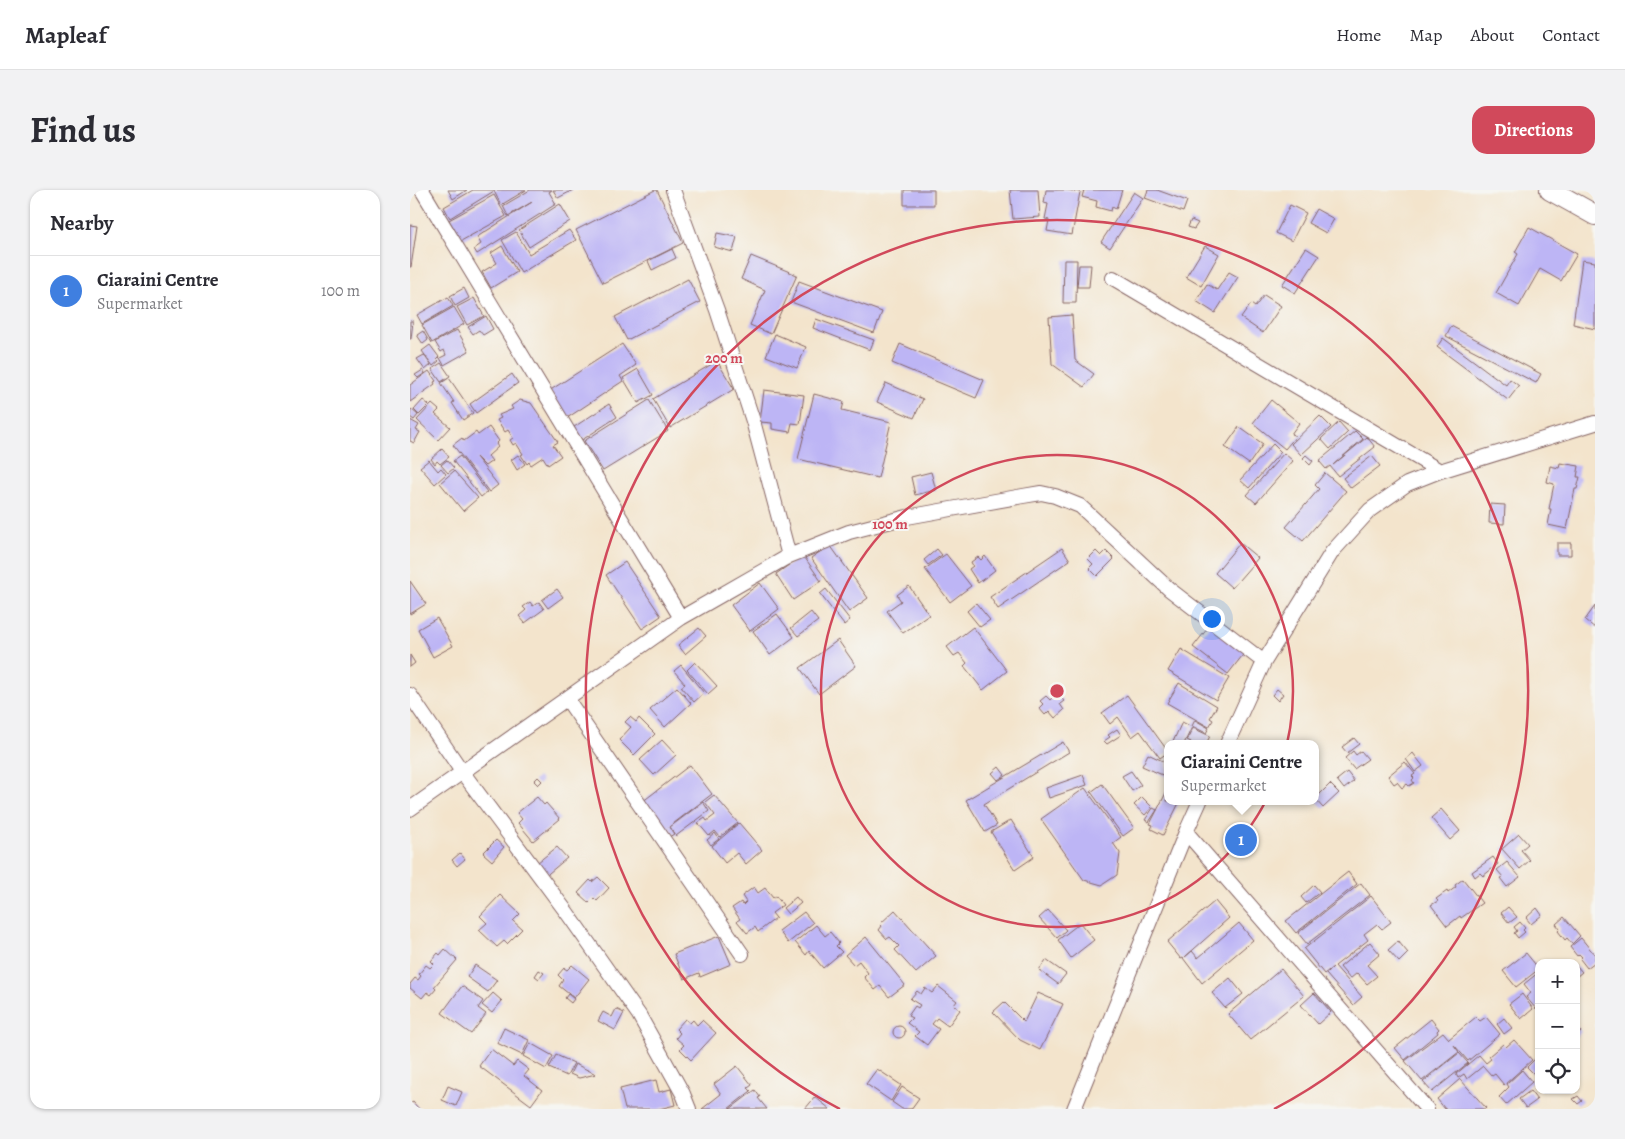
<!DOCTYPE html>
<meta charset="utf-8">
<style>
:root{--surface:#fff;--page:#f2f2f3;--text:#2b2b33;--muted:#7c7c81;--line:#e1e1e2;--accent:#d1495b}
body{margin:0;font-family:Alegreya,serif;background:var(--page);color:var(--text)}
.controls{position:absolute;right:15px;bottom:15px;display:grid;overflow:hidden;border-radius:10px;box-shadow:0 1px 4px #0004}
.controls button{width:45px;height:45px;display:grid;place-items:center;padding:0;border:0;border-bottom:1px solid var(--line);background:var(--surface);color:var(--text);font:25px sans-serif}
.you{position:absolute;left:801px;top:428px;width:18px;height:18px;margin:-12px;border:4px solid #fff;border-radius:50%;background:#1a73e8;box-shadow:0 0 0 8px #1a73e833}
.badge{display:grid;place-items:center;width:32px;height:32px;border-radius:50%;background:var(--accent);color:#fff;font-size:16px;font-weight:700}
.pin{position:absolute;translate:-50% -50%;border:2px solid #fff;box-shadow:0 1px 5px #0006}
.popup{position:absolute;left:754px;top:550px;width:155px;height:65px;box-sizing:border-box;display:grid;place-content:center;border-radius:10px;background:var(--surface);filter:drop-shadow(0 1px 4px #0005);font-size:16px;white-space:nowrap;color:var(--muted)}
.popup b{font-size:19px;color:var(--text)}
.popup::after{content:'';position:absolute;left:50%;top:100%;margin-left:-10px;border:10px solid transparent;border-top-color:var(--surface)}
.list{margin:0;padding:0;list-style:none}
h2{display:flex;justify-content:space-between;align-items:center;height:65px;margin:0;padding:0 20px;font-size:21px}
h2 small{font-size:16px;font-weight:400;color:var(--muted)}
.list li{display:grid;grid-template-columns:32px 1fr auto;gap:15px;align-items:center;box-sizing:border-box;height:70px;padding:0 20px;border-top:1px solid var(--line)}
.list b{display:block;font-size:19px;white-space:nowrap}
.list p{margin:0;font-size:16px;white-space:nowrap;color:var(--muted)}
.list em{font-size:16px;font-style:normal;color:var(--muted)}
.icon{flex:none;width:28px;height:28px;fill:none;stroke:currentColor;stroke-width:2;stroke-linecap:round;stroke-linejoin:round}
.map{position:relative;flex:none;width:1185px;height:919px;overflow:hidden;border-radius:15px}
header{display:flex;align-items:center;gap:30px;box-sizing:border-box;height:70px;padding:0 25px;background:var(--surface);border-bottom:1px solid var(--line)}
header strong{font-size:24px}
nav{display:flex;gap:28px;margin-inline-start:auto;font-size:18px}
.intro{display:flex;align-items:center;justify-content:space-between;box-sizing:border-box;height:120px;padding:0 30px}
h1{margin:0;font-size:35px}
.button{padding:12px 22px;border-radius:15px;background:var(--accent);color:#fff;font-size:18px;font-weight:700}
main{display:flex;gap:30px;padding:0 30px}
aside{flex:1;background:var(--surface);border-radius:15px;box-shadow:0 1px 4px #0004}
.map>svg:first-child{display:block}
.building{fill:#bdb5f5}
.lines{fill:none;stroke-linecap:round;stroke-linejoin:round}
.street-casing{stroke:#856463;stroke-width:16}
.secondary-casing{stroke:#856463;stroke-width:22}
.street{stroke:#fff;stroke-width:14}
.secondary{stroke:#fff;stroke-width:20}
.ring{fill:none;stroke:#d1495b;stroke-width:2.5}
.centre{fill:#d1495b;stroke:#f6f6f2;stroke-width:2.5}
.ring-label{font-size:15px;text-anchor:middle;font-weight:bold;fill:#d1495b;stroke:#f6f6f2;stroke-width:4;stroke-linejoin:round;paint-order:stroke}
</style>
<header>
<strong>Mapleaf</strong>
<nav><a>Home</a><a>Map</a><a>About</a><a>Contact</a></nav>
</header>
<div class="intro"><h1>Find us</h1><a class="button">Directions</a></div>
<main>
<aside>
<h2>Nearby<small></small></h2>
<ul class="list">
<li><span class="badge" style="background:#3f7fe0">1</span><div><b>Ciaraini Centre</b><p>Supermarket</p></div><em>100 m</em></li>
</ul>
</aside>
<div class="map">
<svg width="1185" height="919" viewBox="0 0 1185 919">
<rect width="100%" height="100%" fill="#f6f6f2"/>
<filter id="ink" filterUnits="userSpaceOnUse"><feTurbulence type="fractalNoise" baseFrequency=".02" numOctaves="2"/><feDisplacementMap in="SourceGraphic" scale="10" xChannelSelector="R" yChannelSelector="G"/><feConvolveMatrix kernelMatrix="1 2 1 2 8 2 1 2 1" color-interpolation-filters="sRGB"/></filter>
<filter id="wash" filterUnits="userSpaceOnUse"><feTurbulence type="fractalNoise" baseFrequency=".0096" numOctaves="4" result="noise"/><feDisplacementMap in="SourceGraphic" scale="20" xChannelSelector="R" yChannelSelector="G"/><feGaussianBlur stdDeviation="1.12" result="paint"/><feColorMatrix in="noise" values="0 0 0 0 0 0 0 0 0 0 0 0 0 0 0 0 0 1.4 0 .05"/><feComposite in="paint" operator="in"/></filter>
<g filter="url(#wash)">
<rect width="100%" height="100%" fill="#f3e4cc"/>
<g id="blocks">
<!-- building -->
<path class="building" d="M38 0H57L43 9Z
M63 0H116L91 15 84 1 40 28 34 17Z
M120 0H142L139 2 146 14 67 64 64 59 71 54 67 47 122 12 98 26 93 16Z
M143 0H163L148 8Z
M245 0H247L273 53 193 93 166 40Z
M494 0H524V15H494Z
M600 0H628L630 27 603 29Z
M636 0H657L670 2 662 45 637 41 639 30 635 29 638 14 634 13Z
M674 0H712L706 19 702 17 701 21 686 17 687 11 672 7Z
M738 0H747L777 11 773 22 735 8Z
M724 2 733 8 700 58 691 52Z
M84 5 96 26 51 51 39 30Z
M150 14 160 31 119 57 109 40Z
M880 15 896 23 882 51 866 43Z
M906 19 924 29 916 43 898 33Z
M781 30 788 33 784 39 778 37Z
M0 35 7 36 1 77H0Z
M1119 37 1167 64 1151 91 1130 79 1109 116 1086 103 1108 64 1105 62Z
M159 40 166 50 111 83 92 50 106 42 119 64Z
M307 43 327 47 323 62 304 57Z
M92 56 107 82 81 98 72 82 87 73 81 63Z
M795 56 809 64 791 96 776 87Z
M896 58 909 66 885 103 872 95Z
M262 59 266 68 242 80 238 71Z
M341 66 387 85 361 144 340 135 355 100 331 89Z
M654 70H667L666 113H653Z
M1172 70 1185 72V139L1163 134Z
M669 75H681L679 97H667Z
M819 82 828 87 805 123 786 111 797 94 807 100Z
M278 89 290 112 217 150 205 127Z
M389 91 472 122 464 143 381 112Z
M54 98 59 108 45 116 40 106Z
M854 105 871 116 853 143 831 128 841 114 845 117Z
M38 107 43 116 12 134 7 125Z
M64 108 74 126 57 135 47 117Z
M44 117 54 134 22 153 12 135Z
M662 125 665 170 684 184 674 197 642 174 639 127Z
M76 126 83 139 73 145 69 140 63 144 58 137Z
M406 129 464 150 460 160 403 138Z
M0 131H3L1 149H0Z
M1041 136 1131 184 1126 193 1036 146Z
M47 140 59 161 34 175 30 168 36 165 34 160 31 162 25 152Z
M13 141 18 150 13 154 7 145Z
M365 144 396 157 387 178 356 166Z
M1033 148 1096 195 1100 189 1109 196 1098 210 1027 157Z
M212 154 226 175 210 186 213 191 157 228 139 201Z
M490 154 574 190 566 208 482 173Z
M20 155 29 167 27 169 29 171 23 176 12 161Z
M14 165 21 175 15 180 7 169Z
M307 171 324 199 260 238 243 209Z
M31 173 40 186 31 192 22 179Z
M228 179 243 205 228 213 213 188Z
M13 180 15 183 8 188 5 185Z
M19 181 26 191 24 192 25 194 0 212V195Z
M102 184 108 193 66 223 60 214Z
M39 188 63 223 53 230 42 213 44 212 31 193Z
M476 193 513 209 504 228 467 212Z
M354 200 394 205 390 234 382 233 380 242 362 239V233L350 232Z
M404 204 434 212 432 220 481 232 468 288 388 269Z
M13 210 19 215 9 225 4 220Z
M110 210 121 213 148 252 143 255 151 266 138 275 133 267 121 275 119 272 117 274 111 265 113 264 106 253 103 255 100 250 103 248 98 240 95 242 87 230 91 228 89 225 103 219 101 216Z
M239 210 258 241 193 281 174 251Z
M861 210 889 233 881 244 886 246 875 259 843 233Z
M22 214 29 220 25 224 40 237 28 250 7 230Z
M199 214 207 227 172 250 164 237Z
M1 219 8 225 4 230 0 227Z
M910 226 921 237 891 265 881 254Z
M0 230 9 235 6 240 10 242 4 253 0 251Z
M929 232 938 242 920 259 911 249Z
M79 237 89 251 86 254 88 257 78 266 82 271 75 276 66 267 88 295 79 302 43 255 52 248 54 251 66 242 68 245Z
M829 237 853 254 839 274 815 257Z
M945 241 953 249 923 275 957 247 965 257 928 286 920 276 916 279 909 271Z
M863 254 871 262 839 298 830 290Z
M32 259 39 267 30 274 27 271 25 274 21 269Z
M874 263 883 271 846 313 837 305Z
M108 265 115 274 107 280 101 270Z
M896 265 903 271 900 275 893 268Z
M50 266 77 302 71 307 43 271Z
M962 266 970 276 941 298 933 288Z
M19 270 28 281 31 278 36 284 25 294 10 277Z
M37 270 44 278 38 283 31 275Z
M1150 273 1169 276 1167 287H1170L1167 299H1165L1157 339 1138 335 1141 319H1139L1144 294 1137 292 1140 276 1149 278Z
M44 281 68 308 53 321 30 293Z
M521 282 526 300 505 305 501 287Z
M915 283 936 301 893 351 876 337 909 299 905 295Z
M1080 314 1095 315 1094 334 1079 333Z
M830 353 848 368 822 398 805 383Z
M1147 353H1161V365H1147Z
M420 355 458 408 439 422 401 368Z
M652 358 660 370 588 419 580 407Z
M527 359 532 365 518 375 514 370Z
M686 361 691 366 696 361 704 369 687 386 679 378 683 374 678 369Z
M536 364 561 396 540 412 515 379Z
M393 365 411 391 383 410 366 384Z
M575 366 585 380 568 393 559 379 563 376 561 372 568 367 571 370Z
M215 372 251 426 232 439 196 385Z
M0 391 16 414 0 424Z
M350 393 369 419 340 441 321 415Z
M499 396 519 425 493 443 477 421 491 411 487 405Z
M147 399 153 407 138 418 132 410Z
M416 399 440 430 434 435 410 404Z
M120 412 123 416 129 412 134 419 115 433 109 426 116 420 113 417Z
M566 413 580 430 570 437 557 421Z
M1185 416V438L1175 430Z
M401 422 408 431 388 446 381 438Z
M367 424 384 447 360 465 343 441Z
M27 428 43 456 23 467 8 439Z
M801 434 836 461 818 484 783 457Z
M563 437 597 481 573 500 554 476 557 473 549 463 544 466 537 457Z
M289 438 296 446 275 464 268 455Z
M428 450 446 476 409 504 390 478Z
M771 459 819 488 806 510 758 481Z
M0 465 5 473 0 477Z
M285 472 307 496 298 504 277 480Z
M271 475 294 503 284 512 271 497 275 494 264 481Z
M769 493 807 516 800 528 803 530 799 537 757 513Z
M267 497 281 513 255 537 240 520Z
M867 499 873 504 868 511 862 505Z
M647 503 654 511 650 514 654 520 645 528 639 521 635 525 629 518 633 514 630 511 636 506 640 510Z
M717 505 757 560V563L750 568 730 541 722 547 708 527 700 534 692 523Z
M220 527 226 532 229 528 245 544 224 565 209 550 221 537 215 532Z
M785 530 799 538 796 543 782 536Z
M772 532 782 537 774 554H762Z
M783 538 800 546 796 554H780L781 552 777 550Z
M707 539 711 545 697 554 694 551 700 547 698 545Z
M944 548 949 554 937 563 932 557Z
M252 550 266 565 244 585 230 570Z
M653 552 659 562 574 614 587 635 575 642 556 610Z
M943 561 946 565 951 561 958 569 944 579 935 568Z
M1003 563 1013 576 1005 582 996 569Z
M738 564 755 572 757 566V587L732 576Z
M995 572 1005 584 1002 586 1004 588 1002 590 1004 593 999 596 997 594 992 598 987 592 984 594 978 586Z
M280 575 302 604 259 637 264 644 259 647 232 612Z
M589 577 595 585 588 590 582 583Z
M721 581 731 595 722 601 712 586Z
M937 582 944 591 934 599 927 590Z
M673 585 677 595 639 608 636 598Z
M128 587 132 591 128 595 124 591Z
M692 594 724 638 713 646 681 602Z
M920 594 929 603 913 618 905 609Z
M675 598 711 647 703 653 710 663 707 685 692 695 674 690 631 629Z
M757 601V611H770L753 645 741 639 743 635 740 634Z
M304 605 328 633 310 647 305 641 299 646 288 633 295 628 297 631 305 625 295 612Z
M127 607 134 615 136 613 150 629 123 651 108 633 112 629 107 623Z
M732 607 742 617 735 625 724 615Z
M293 612 299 621 266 646 260 637Z
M743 618 747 620 739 632 735 630Z
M1031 619 1050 641 1040 650 1021 628Z
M601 630 624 667 605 680 581 642Z
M329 633 352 660 336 674 327 663 315 673 302 656Z
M305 643 309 649 301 655 297 650Z
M1109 644 1118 654 1111 660 1120 670 1110 679 1092 659Z
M86 650 94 657 82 671 73 663Z
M147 657 157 668 133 688 123 676Z
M50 663 55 669 47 676 42 670Z
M1083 667 1088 674 1073 686 1070 683 1065 687 1062 682Z
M1097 672 1110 687 1097 697 1090 688 1093 687 1087 680Z
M938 682 947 694 886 743 876 731Z
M188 687 199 698 187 711 184 708 179 713 168 703 180 690 182 692Z
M1053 689 1072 713 1051 728 1050 726 1037 736 1021 715 1028 711 1026 709 1037 701 1038 703 1046 697 1045 695Z
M951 693 960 705 897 754 888 743Z
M904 695 910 702 896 713 891 707Z
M344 697 348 703 355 698 363 708 366 706 373 715 362 723 366 728 348 742 345 737 337 743 327 731 330 729 322 718 331 712 333 715 336 712 332 706Z
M90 705 110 724 103 731 112 739 97 754 94 751 87 757 69 740 77 733 70 726Z
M961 706 981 732 972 739 967 734 954 744 958 750 925 776 952 807 943 815 916 784 923 777 914 784 894 759Z
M386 707 391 713 378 724 373 718Z
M805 711 819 728 775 767 782 761 788 768 829 733 843 750 792 793 773 768 771 769 757 752Z
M1098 717 1107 727 1099 733 1091 723Z
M1127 718 1132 725 1121 734 1116 728Z
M485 720 526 766 506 783 485 760 489 756 480 747 477 749 469 740 472 736 470 734Z
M638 720 656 740 647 748 629 728Z
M394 722 403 733 378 753 369 741Z
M1154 727 1170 746 1162 754 1157 748 1155 750 1148 741 1150 739 1146 734Z
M1110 732 1115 738 1113 740 1115 742 1108 748 1104 743 1107 741 1104 737Z
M670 733 684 750 661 768 648 750Z
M406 735 415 746 420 742 429 753 426 756 432 762 413 778 399 761 396 765 385 752Z
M309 746 321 774 290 787 289 783 274 789 264 764Z
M456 747 495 795 479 807 470 796 465 800 454 787 458 783 449 771 444 775 435 765Z
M1171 748 1185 765V772L1177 778 1170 769 1172 767 1169 764 1167 766 1160 757Z
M988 751 998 763 989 772 978 760Z
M960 752 970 764 957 775 967 786 957 794 947 783 940 789 930 777Z
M35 759 47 770 24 797 26 799 21 805 17 802 12 808 0 798V794L5 788 8 790 11 786 9 784 16 775 20 778 24 774 21 771 28 763 30 765Z
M1116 763 1129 779 1106 797 1093 781Z
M636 770 656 784 648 794 629 780Z
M65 775 87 790 78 802 57 787Z
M162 775 179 789 164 808 149 796 153 790 148 785 154 778 157 780Z
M1166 775 1172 782 1166 787Z
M871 779 894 806 840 850 818 824Z
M129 780 134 783 129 789 125 786Z
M1129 782V816L1126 819 1116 807 1121 803 1114 794Z
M820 788 833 804 815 818 802 803Z
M52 796 73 811 68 818 76 824 61 844 32 823Z
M528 796 547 811 544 815 550 820 538 836 527 828 522 834 529 839 517 855 505 846 509 842 497 833 502 828 498 826 505 816 508 818 510 815 500 809 507 801 511 804 515 798 522 803Z
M83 803 92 811 82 823 72 815Z
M628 803 653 814 630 860 610 850 583 822 594 812 614 832Z
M904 803 921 822 908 834 891 815Z
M158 804 164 809 161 813 155 808Z
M1112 804 1123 819 1111 829 1099 814Z
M206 819 214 823 205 840 188 831 193 822 202 827Z
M1066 827 1070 831 1076 827 1090 844 1058 871 1044 855 1049 862 1012 891 995 871 1033 842 1039 849Z
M1094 828 1102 838 1094 844 1087 834Z
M275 829 280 833 283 830 287 835 292 830 306 843 281 870 270 859 274 855 266 848 270 843 266 839Z
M1021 829 1029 839 1027 841 1028 843 995 870 985 858Z
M483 842a6 6 0 1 1 12 0a6 6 0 1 1-12 0Z
M1166 836 1171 842 1166 847Z
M94 838 119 850 112 865 87 853Z
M1104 850 1122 870 1094 895 1085 884 1082 886 1073 876 1057 889 1054 884 1048 888 1046 884 1069 865 1076 873 1081 869 1079 866 1093 854 1096 857Z
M120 853 143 866 136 879 113 866Z
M81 859 103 876 107 871 119 880 114 886 132 900 121 915 69 876Z
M1049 863 1058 873 1022 902 1013 892Z
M146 865 164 873 157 886 139 878Z
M1127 867 1129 869V885L1127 887 1117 877Z
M165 874 186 884 169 888 160 884Z
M327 876 342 895 338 898 341 901 318 919H292L311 904 304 894Z
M467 879 491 895 481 911 456 894Z
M1112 880 1122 892 1096 915 1089 907 1099 897 1097 894Z
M1050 889 1076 918 1075 919H1035L1027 909Z
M246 890 249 902 261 899 265 915 249 919H215L210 899Z
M38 896 52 902 46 916 32 910Z
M492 897 509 908 501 919H492L482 912Z
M345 900 350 907 348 908 357 919H320Z
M1120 901 1127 910 1116 918 1109 909Z
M1168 906 1172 911 1168 914 1163 909Z
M405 907 420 919H395Z
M3 912 9 919H0V914Z"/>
</g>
</g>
<g filter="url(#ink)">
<use href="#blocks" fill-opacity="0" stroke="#856463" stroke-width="1"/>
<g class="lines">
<!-- street casing -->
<g class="street-casing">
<path id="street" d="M12 0 271 428
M263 0 307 120 343 231 379 366
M703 88 1030 281
M0 505 53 583 158 724 229 825 273 904 279 919
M157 509 332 764
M817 554 854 472 922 362 960 320 997 294 1030 281 1185 233
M0 619 271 428 379 366 439 342 497 327 613 306 631 303 645 306 670 316 759 399 854 472
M776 642 1017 919
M664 919 776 642 790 611"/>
</g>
<!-- secondary casing -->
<g class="secondary-casing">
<path id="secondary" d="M1140 0 1185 25"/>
</g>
<!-- street -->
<use href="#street" class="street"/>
<!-- secondary -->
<use href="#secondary" class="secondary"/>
</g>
</g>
<!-- distance rings -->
<g class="ring">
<circle cx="647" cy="501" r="236"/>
<path d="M430 919A471 471 0 1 1 864 919"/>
</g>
<circle cx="647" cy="501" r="8" class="centre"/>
<g class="ring-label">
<text x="314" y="173">200 m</text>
<text x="480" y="339">100 m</text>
</g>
</svg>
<div class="controls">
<button>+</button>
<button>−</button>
<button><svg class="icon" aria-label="locate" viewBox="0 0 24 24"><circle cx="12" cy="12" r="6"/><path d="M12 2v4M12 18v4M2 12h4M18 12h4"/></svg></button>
</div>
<div class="you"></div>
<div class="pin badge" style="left:831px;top:650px;background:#3f7fe0">1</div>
<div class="popup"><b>Ciaraini Centre</b>Supermarket</div>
</div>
</main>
